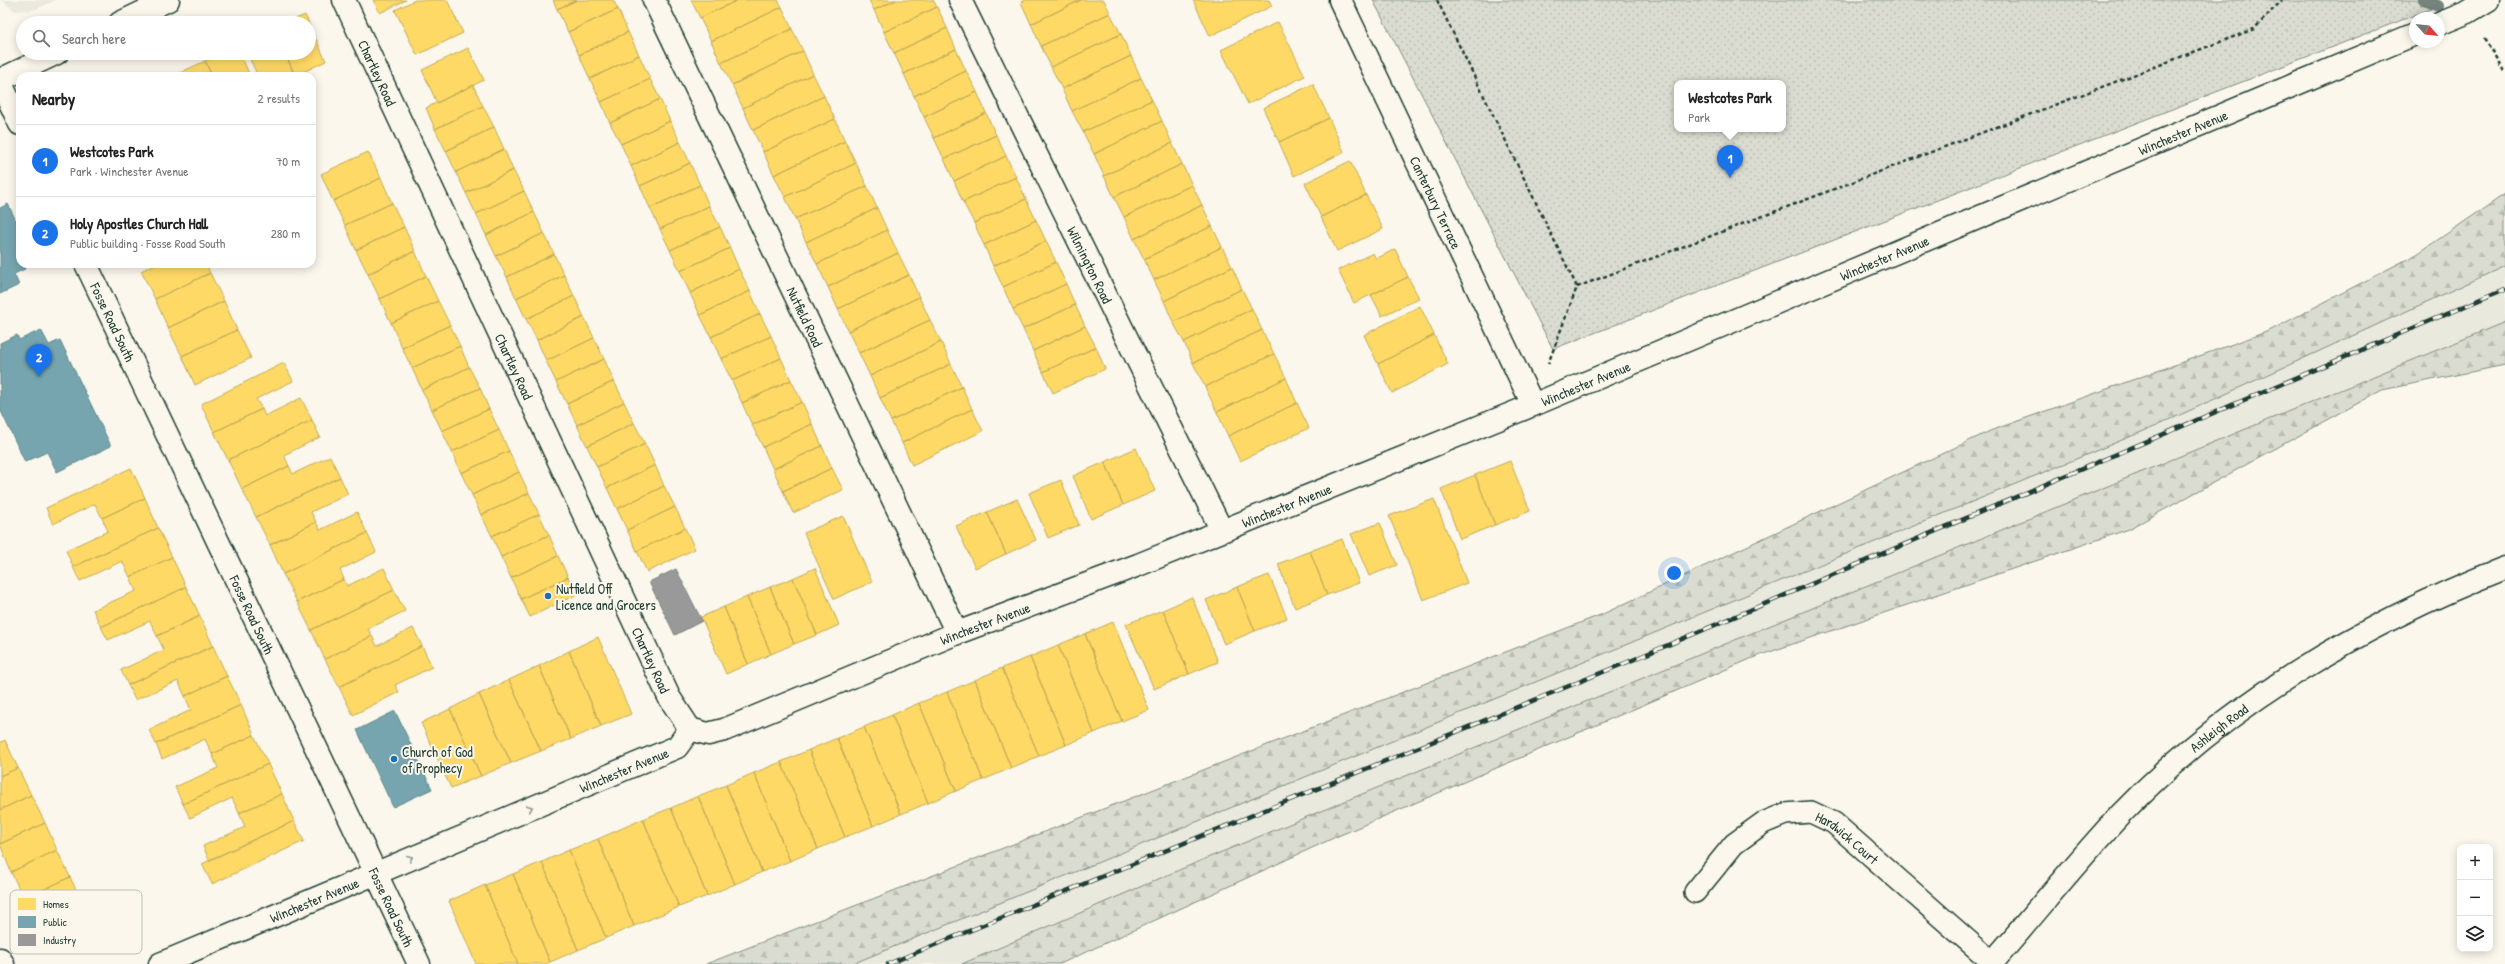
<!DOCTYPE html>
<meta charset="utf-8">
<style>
:root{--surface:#fff;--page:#f6f6f6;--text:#222;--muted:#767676;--line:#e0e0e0;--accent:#1a73e8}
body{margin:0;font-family:"Patrick Hand",sans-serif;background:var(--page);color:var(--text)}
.controls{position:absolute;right:12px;bottom:12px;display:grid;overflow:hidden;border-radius:8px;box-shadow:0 2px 10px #0003}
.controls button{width:36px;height:36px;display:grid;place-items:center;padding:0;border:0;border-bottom:1px solid var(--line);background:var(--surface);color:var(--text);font:20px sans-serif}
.compass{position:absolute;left:2409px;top:12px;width:36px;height:36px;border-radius:50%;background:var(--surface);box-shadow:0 2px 10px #0003;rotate:117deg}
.you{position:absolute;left:1674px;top:573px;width:14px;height:14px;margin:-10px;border:3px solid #fff;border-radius:50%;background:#1a73e8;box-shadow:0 0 0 6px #1a73e833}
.badge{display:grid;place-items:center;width:26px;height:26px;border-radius:50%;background:var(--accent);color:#fff;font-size:13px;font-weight:700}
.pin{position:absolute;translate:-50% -33px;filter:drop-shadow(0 1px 2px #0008)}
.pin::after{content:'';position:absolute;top:21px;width:14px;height:12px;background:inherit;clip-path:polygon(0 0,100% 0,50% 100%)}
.popup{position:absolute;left:1674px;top:80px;width:112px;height:52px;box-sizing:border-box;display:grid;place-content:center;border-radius:8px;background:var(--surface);filter:drop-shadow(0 1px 3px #0005);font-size:13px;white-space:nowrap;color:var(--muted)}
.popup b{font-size:15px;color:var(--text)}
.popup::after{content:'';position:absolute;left:50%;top:100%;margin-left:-8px;border:8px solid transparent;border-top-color:var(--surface)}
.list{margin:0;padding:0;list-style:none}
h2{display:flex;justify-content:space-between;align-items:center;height:52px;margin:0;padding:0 16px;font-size:17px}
h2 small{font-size:13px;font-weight:400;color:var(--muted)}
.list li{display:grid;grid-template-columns:26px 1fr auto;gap:12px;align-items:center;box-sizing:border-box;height:72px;padding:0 16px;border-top:1px solid var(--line)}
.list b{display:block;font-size:15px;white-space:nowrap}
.list p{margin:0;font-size:13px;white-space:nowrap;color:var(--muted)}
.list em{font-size:13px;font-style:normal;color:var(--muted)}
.icon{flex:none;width:22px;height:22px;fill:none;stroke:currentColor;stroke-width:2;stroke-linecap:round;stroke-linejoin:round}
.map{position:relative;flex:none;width:2505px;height:964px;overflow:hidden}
.search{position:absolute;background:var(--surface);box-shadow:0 2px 10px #0003;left:16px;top:16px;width:300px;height:44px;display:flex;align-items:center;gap:10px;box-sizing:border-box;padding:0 14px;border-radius:22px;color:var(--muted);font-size:15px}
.panel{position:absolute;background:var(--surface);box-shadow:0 2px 10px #0003;left:16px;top:72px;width:300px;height:196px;border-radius:12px}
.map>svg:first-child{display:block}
.built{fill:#eae9de}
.grass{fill:url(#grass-dots);stroke:#7d8c82;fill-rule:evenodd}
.forest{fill:url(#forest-firs);stroke:#7d8c82}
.homes{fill:#ffd966;stroke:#bcaa57}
.public{fill:#76a5af;stroke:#5c868a}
.industry{fill:#999;stroke:#747d7b}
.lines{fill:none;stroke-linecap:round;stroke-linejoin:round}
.stream{stroke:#74847b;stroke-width:12}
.service-casing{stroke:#1f3d34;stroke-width:24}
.minor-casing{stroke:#1f3d34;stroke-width:25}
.tertiary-casing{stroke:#1f3d34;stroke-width:25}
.path{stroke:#1f3d34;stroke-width:2.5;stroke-dasharray:4 3;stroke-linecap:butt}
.service{stroke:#fbf7ec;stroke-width:21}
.minor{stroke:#fbf7ec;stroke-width:22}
.tertiary{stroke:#fbf7ec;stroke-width:22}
.rail-casing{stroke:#1f3d34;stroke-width:4.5}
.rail{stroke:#fbf7ec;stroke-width:3;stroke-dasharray:9;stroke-linecap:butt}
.oneway{stroke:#8d9a90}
.poi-dot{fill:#1f6fb2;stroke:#fbf7ec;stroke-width:1.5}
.labels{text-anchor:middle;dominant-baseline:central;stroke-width:4;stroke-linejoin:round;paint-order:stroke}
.street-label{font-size:14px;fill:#1f3d34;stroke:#fbf7ec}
.poi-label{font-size:14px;fill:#1f3d34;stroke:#fbf7ec;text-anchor:start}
.key{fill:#fbf7ec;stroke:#b9bfb5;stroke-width:1}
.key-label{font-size:11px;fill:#1f3d34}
</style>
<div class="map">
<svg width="2505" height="964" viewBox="0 0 2505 964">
<defs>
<pattern id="grass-dots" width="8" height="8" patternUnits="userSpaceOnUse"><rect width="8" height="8" fill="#dbdcd1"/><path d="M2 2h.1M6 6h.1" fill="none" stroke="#bcbeb4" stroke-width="1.8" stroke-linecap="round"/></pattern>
<pattern id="forest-firs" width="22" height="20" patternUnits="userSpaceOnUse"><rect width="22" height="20" fill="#dbdcd1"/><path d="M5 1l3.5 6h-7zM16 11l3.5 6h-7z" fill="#bcbeb4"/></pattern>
</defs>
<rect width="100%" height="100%" fill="#fbf7ec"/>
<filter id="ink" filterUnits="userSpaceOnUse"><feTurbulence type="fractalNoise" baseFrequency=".025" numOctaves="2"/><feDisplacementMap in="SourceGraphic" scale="8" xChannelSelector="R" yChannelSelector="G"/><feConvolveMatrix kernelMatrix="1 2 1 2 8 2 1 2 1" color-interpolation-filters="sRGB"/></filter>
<g filter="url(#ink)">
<!-- built -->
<path class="built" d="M1 0H56L34 10 15 11Z
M2505 266V322L1200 861 962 964H852L2156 426Z"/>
<!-- grass -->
<path class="grass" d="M1373 0H2435L2438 6 1553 349ZM1677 83H1783V129H1677Z"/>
<!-- forest -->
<path class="forest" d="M2505 194V266L2156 426 852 964H706L1603 614 1990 431 2269 331 2417 254Z
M2505 322V365L2382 390 2129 529 1755 657 1338 836 1060 964H962L1200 861Z"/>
<!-- homes -->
<path class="homes" d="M373 0H406L380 13Z
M415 0H447L463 33 417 55 395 10Z
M553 0H577L557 9Z
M577 0H613L618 9 568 32 557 9Z
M691 0H738L700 18Z
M738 0H778L782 7 711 41 700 18Z
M869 0H896L874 10Z
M896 0H933L937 7 884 32 874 10Z
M1026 0H1081L1031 24 1021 2Z
M1081 0H1104L1110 13 1041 46 1031 24Z
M1193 0H1269L1272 6 1210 36Z
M782 7 792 29 721 63 711 41Z
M937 7 947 28 894 53 884 32Z
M618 9 628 32 579 55 568 32Z
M1110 13 1121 34 1051 67 1041 46Z
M305 15 309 23H286Z
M1278 22 1305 76 1248 104 1221 50Z
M309 24 326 61 295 76 285 53H309Z
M947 28 956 49 904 74 894 53Z
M792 29 803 51 732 85 721 63Z
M628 32 639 55 590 79 579 55Z
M1121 34 1131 56 1062 89 1051 67Z
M468 48 484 80 437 103 422 70Z
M956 49 966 71 914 96 904 74Z
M803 51 813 74 743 108 732 85Z
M223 53H240L250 76H212L205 61Z
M247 53H285L295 76H258Z
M639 55 650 79 601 102 590 79Z
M1131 56 1141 78 1072 111 1062 89Z
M205 61 212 76H173Z
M966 71 977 92 924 117 914 96Z
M813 74 824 96 753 130 743 108Z
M1141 78 1152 100 1083 132 1072 111Z
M650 79 660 99 610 123 601 102Z
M1313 84 1329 118 1279 142 1263 108Z
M473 85 483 106 435 129 426 108Z
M977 92 986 113 934 138 924 117Z
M824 96 835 119 763 152 753 130Z
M660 99 670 121 621 144 610 123Z
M1152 100 1162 121 1094 154 1083 132Z
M483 106 494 127 446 151 435 129Z
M986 113 996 135 944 159 934 138Z
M1329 118 1344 152 1294 176 1279 142Z
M835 119 845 141 774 175 763 152Z
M670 121 680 142 631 166 621 144Z
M1162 121 1172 143 1104 176 1094 154Z
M494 127 504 149 456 172 446 151Z
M996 135 1006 156 954 181 944 159Z
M845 141 856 163 785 197 774 175Z
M680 142 690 163 640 186 631 166Z
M1172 143 1182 164 1114 197 1104 176Z
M504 149 513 170 466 193 456 172Z
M368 152 381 178 333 201 321 174Z
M1006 156 1016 177 963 202 954 181Z
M1350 161 1366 195 1321 217 1305 183Z
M690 163 700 185 650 208 640 186Z
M856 163 867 186 795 219 785 197Z
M1182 164 1192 185 1124 217 1114 197Z
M513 170 524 191 476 214 466 193Z
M1016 177 1026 199 974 223 963 202Z
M381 178 392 203 345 225 333 201Z
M700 185 709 206 660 229 650 208Z
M1192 185 1202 205 1134 239 1124 217Z
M867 186 877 208 806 242 795 219Z
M524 191 534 212 486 235 476 214Z
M1366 195 1383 229 1337 251 1321 217Z
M1026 199 1036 220 984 245 974 223Z
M392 203 404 227 356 250 345 225Z
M1202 205 1212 226 1144 259 1134 239Z
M709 206 720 227 670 250 660 229Z
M877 208 887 230 817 264 806 242Z
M534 212 544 233 496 256 486 235Z
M1036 220 1046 241 993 266 984 245Z
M1212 226 1222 247 1154 280 1144 259Z
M404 227 415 251 368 274 356 250Z
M720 227 730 248 680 271 670 250Z
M887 230 898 253 828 287 817 264Z
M544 233 554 254 507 277 496 256Z
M1046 241 1056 262 1003 287 993 266Z
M1222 247 1232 267 1164 301 1154 280Z
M730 248 739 269 690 293 680 271Z
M1395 249 1408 277 1354 303 1338 270 1373 253 1376 259Z
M415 251 426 276 380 299 368 274Z
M898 253 909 275 838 309 828 287Z
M554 254 564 275 516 298 507 277Z
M1056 262 1066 284 1013 309 1003 287Z
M155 264H206L210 273 155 299 141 271Z
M1232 267 1242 289 1173 322 1164 301Z
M739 269 750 291 700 315 690 293Z
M210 273 224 301 168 328 155 299Z
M564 275 574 296 526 319 516 298Z
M909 275 919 297 848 331 838 309Z
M426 276 438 301 391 323 380 299Z
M1408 277 1419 298 1382 316 1371 295Z
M1066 284 1075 305 1023 329 1013 309Z
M1242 289 1252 309 1184 342 1173 322Z
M750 291 760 314 711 337 700 315Z
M574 296 584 317 537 340 526 319Z
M919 297 930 320 859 353 848 331Z
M224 301 237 330 182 356 168 328Z
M438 301 450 325 402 348 391 323Z
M1075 305 1085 326 1033 351 1023 329Z
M1420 306 1434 335 1378 364 1364 335Z
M1252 309 1262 330 1193 363 1184 342Z
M760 314 771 336 721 359 711 337Z
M584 317 594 338 546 361 537 340Z
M930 320 941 342 870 376 859 353Z
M450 325 460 346 412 368 402 348Z
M1085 326 1096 347 1043 372 1033 351Z
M237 330 251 358 195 385 182 356Z
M1262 330 1274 354 1205 387 1193 363Z
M1434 335 1448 364 1392 393 1378 364Z
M771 336 781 358 732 381 721 359Z
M594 338 604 359 556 382 546 361Z
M941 342 951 364 880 398 870 376Z
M460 346 469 367 422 390 412 368Z
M1096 347 1105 369 1053 393 1043 372Z
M1274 354 1286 378 1217 412 1205 387Z
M781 358 791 380 742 403 732 381Z
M604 359 614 381 567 404 556 382Z
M284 363 293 381 256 399 262 409 214 432 201 404Z
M951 364 962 387 891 421 880 398Z
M469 367 480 388 432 410 422 390Z
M1286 378 1297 403 1228 436 1217 412Z
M791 380 802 402 752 425 742 403Z
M614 381 624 402 577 425 567 404Z
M962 387 972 409 902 443 891 421Z
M480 388 489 409 442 431 432 410Z
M301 398 312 420 228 460 214 432 262 409 265 416Z
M624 402 634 423 587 446 577 425Z
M802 402 812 424 763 447 752 425Z
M1297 403 1309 428 1240 461 1228 436Z
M489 409 499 430 452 452 442 431Z
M972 409 983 431 912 465 902 443Z
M312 420 320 437 284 455 289 466 242 489 228 460Z
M634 423 645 444 597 467 587 446Z
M812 424 822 446 773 469 763 447Z
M499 430 509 451 461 473 452 452Z
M645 444 655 465 607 488 597 467Z
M822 446 832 468 783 491 773 469Z
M1136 448 1155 491 1123 505 1105 462Z
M509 451 519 472 472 495 461 473Z
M330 456 340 477 256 517 242 489 289 466 293 474Z
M1510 461 1530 511 1495 525 1475 475Z
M1105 462 1123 505 1091 519 1073 476Z
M655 465 664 486 617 509 607 488Z
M131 468 145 498 102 518 95 504 53 524 46 508Z
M832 468 843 490 793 513 783 491Z
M519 472 529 493 481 515 472 495Z
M1475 475 1495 525 1460 539 1441 489Z
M340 477 348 494 311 512 316 522 270 545 256 517Z
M1061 480 1079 525 1048 538 1029 493Z
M664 486 675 507 627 530 617 509Z
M529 493 539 514 492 536 481 515Z
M145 498 158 528 73 567 66 550 108 531 102 518Z
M1017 499 1036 540 1006 554 987 512Z
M1434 499 1467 583 1423 600 1389 516Z
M675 507 685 528 637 551 627 530Z
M357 512 367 533 283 574 270 545 316 522 320 530Z
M987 512 1006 554 975 568 956 526Z
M539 514 549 535 501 557 492 536Z
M843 516 872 582 834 599 804 533Z
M1380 523 1397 565 1369 576 1351 534Z
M158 528 172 557 130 577 122 561 80 581 73 567Z
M685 528 695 549 647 572 637 551Z
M367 533 376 552 340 570 344 579 297 602 283 574Z
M549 535 558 556 511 578 501 557Z
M1342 539 1359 583 1327 595 1310 551Z
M1310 551 1327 595 1295 608 1278 564Z
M558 556 568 577 521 599 511 578Z
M172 557 186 587 101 627 93 610 136 591 130 577Z
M384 568 394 590 311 630 297 602 344 579 347 586Z
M815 568 839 625 817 635 793 578Z
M1269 575 1287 618 1255 631 1237 587Z
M568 577 576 595 530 617 521 599Z
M793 578 817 635 794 644 770 587Z
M186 587 200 616 157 636 150 621 108 640 101 627Z
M770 587 794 644 771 654 747 597Z
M1237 587 1255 631 1224 644 1206 600Z
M394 590 405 611 368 629 372 636 325 659 311 630Z
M747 597 771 654 748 664 724 607Z
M1192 597 1218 662 1189 674 1163 610Z
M724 607 748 664 726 674 701 617Z
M1163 610 1189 674 1154 689 1126 624Z
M200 616 213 646 128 685 121 670 164 650 157 636Z
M1113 622 1149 710 1122 721 1085 634Z
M413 628 422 646 339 687 325 659 372 636 377 646Z
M1085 634 1122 721 1094 733 1058 645Z
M598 637 631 714 601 726 569 651Z
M1058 645 1094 733 1066 745 1030 657Z
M213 646 227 676 185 696 178 681 135 700 128 685Z
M422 646 432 667 395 685 399 692 353 715 339 687Z
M569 651 601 726 571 739 539 666Z
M1030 657 1066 745 1039 756 1002 668Z
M539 666 571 739 541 751 509 680Z
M1002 668 1039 756 1011 768 975 680Z
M227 676 241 705 156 744 149 730 191 710 185 696Z
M509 680 541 751 511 763 479 694Z
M975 680 1011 768 983 780 947 692Z
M947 692 983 780 956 791 919 703Z
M479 694 511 763 481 776 450 709Z
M919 703 956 791 928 803 892 715Z
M241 705 254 735 212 754 205 739 162 759 156 744Z
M450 709 481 776 451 788 421 723Z
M892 715 928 803 901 814 864 727Z
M864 727 901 814 873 826 837 738Z
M254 735 268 764 183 804 175 787 218 768 212 754Z
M837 738 873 826 845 837 809 750Z
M5 740 18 768 0 776V743Z
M809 750 845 837 818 849 781 762Z
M781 762 818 849 790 861 754 773Z
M268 764 282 794 239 813 232 798 190 818 183 804Z
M18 768 31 795 0 810V776Z
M754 773 790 861 762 872 726 785Z
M726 785 762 872 735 884 698 796Z
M282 794 294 821 209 860 203 846 245 827 239 813Z
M31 795 45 823 0 844V810Z
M698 796 735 884 707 896 671 808Z
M671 808 707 896 679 907 643 819Z
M643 819 679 907 634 926 598 839Z
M294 821 304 841 212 884 202 864Z
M45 823 57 850 11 872 0 844Z
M598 839 634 926 606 938 569 850Z
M57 850 70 877 24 899 11 872Z
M569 850 606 938 578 950 542 862Z
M542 862 578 950 550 962 513 874Z
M513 874 550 962 545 964H518L485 885Z
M70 877 83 905 38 927 24 899Z
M485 885 518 964H476L449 901Z
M83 905 96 932 51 954 38 927Z"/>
<!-- public -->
<path class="public" d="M8 204 20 229V246L15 249 20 264H23L25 269 14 274 19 285 0 294V208Z
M41 330 49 345 60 340 111 446 57 472 47 452 25 462 0 409V343L17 335 19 340Z
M395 711 432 789 393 807 357 730Z"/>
<!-- industry -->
<path class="industry" d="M676 569 702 621 675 635 649 582Z"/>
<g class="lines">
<!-- stream -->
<path class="stream" d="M2424 0 2438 6"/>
<!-- service casing -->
<g class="service-casing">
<g id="service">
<path id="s1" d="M1695 892 1734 844 1763 823 1785 814 1811 812 1834 823 1992 962"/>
</g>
</g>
<!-- minor casing -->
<g class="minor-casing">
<g id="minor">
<path id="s2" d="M344 0 669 697 690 729"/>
<path id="s3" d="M654 0 957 633"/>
<path id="s4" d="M960 0 1221 529"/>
<path id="s5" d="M1340 0 1533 405"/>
<path d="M120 23 168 0"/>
<path d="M2439 24 2468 12 2488 0"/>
<path d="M0 80 57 53"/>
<path id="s6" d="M690 729 708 734 724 730 957 633 1138 565 1533 405 2415 34"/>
<path d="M0 959 3 964"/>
<path id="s7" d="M160 964 677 747 690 729"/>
<path id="s8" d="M1991 964C2034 915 2076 862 2121 814 2226 704 2364 623 2505 568"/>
</g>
</g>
<!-- tertiary casing -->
<g class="tertiary-casing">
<g id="tertiary">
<path d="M0 81 20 124"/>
<path id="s9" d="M86 264 419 964"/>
</g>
</g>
<!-- path -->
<path class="path" d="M1437 0 1577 287 1548 364
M2484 38 2505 73
M1577 287 2254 29 2282 0"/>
<!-- service -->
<use href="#service" class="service"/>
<!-- minor -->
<use href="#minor" class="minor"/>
<!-- tertiary -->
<use href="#tertiary" class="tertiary"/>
<!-- rail casing -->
<g class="rail-casing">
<path id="rail" d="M888 964 1635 659 2505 289"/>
</g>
<!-- rail -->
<use href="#rail" class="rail"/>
</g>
<!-- one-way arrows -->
<defs><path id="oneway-chevron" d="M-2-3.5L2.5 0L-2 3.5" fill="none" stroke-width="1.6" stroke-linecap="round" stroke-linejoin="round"/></defs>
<g class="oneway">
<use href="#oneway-chevron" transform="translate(530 808) rotate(-22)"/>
<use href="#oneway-chevron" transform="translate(410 858) rotate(-23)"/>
</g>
</g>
<!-- markers -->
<g class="poi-dot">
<circle cx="548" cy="596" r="4"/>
<circle cx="394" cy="759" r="4"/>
</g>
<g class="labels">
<!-- street labels -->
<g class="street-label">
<text stroke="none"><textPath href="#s2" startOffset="80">Chartley Road</textPath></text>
<text stroke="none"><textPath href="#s6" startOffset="1612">Winchester Avenue</textPath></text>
<text stroke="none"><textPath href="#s5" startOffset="224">Canterbury Terrace</textPath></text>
<text stroke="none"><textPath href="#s6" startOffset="1288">Winchester Avenue</textPath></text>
<text stroke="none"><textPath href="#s4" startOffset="295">Wilmington Road</textPath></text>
<text stroke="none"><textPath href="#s3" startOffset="351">Nutfield Road</textPath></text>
<text stroke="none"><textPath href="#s9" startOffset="64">Fosse Road South</textPath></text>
<text stroke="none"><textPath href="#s2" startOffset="404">Chartley Road</textPath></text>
<text stroke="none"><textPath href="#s6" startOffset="964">Winchester Avenue</textPath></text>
<text stroke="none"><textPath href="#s6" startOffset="641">Winchester Avenue</textPath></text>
<text stroke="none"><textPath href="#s9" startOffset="388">Fosse Road South</textPath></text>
<text stroke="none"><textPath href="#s6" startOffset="317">Winchester Avenue</textPath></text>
<text stroke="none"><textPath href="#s2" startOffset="728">Chartley Road</textPath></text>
<text stroke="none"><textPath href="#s8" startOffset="329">Ashleigh Road</textPath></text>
<text stroke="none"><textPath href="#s7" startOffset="503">Winchester Avenue</textPath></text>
<text stroke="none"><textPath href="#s1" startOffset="192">Hardwick Court</textPath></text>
<text stroke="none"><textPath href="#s7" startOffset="167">Winchester Avenue</textPath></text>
<text stroke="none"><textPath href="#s9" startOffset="712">Fosse Road South</textPath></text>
</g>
<!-- poi labels -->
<g class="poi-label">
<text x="556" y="588">Nutfield Off<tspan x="556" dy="16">Licence and Grocers</tspan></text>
<text x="402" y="751">Church of God<tspan x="402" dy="16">of Prophecy</tspan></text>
</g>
</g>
<!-- legend -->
<rect x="10" y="890" width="132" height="64" rx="6" class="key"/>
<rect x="18" y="898" width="18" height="12" fill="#ffd966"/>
<rect x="18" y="916" width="18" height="12" fill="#76a5af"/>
<rect x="18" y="934" width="18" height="12" fill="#999"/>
<g class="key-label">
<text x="43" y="908">Homes</text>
<text x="43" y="926">Public</text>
<text x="43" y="944">Industry</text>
</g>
</svg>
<div class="controls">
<button>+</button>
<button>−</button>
<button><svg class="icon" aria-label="layers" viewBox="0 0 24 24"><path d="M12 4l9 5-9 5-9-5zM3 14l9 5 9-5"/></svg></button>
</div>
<svg class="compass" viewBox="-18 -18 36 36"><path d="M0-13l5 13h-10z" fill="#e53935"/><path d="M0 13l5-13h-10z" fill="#767676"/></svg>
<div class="you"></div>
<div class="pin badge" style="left:1730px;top:178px">1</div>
<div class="popup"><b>Westcotes Park</b>Park</div>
<div class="pin badge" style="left:39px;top:377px">2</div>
<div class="search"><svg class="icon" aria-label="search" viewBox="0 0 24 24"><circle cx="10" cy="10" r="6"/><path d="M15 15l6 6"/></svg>Search here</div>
<section class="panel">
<h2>Nearby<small>2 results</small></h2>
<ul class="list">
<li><span class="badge">1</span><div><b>Westcotes Park</b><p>Park · Winchester Avenue</p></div><em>70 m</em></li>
<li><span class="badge">2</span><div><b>Holy Apostles Church Hall</b><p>Public building · Fosse Road South</p></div><em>280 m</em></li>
</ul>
</section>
</div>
